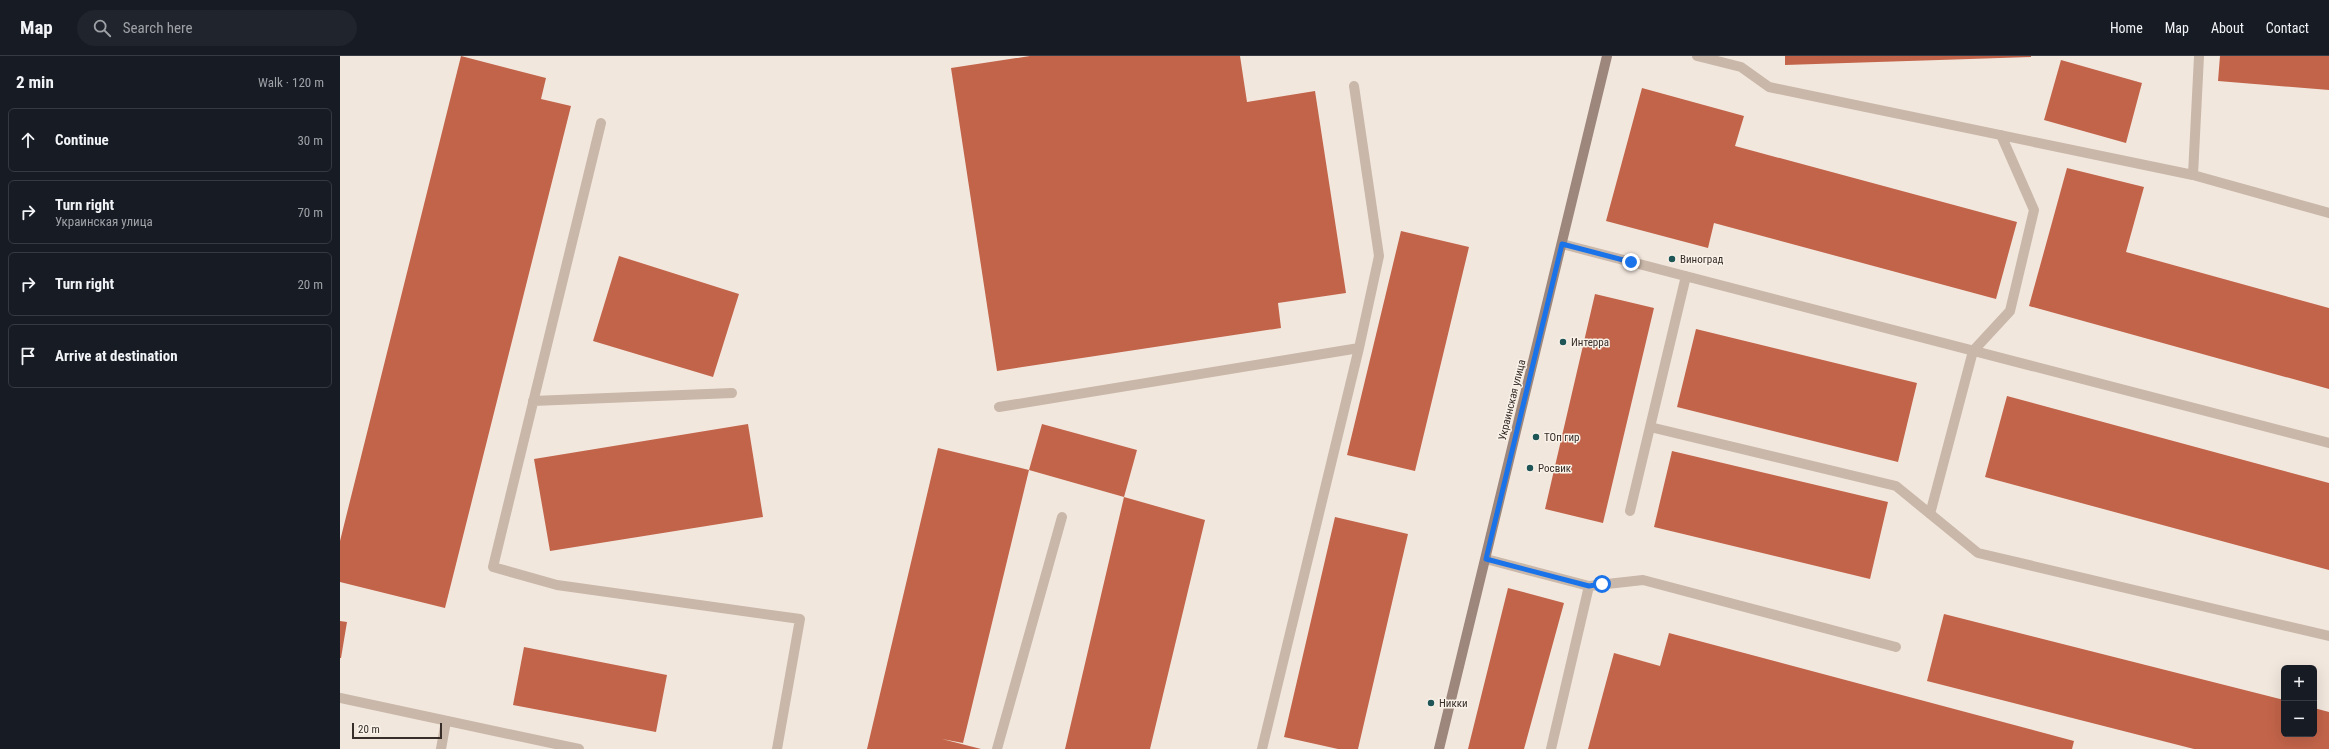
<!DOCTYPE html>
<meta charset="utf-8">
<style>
:root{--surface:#171b24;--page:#20242c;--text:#f1f3f6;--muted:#9ea1a6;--line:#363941}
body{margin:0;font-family:"Roboto Condensed",sans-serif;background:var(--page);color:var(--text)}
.controls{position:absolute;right:12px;bottom:12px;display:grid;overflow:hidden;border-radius:6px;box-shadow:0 4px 16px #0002}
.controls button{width:36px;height:36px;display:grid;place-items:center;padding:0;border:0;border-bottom:1px solid var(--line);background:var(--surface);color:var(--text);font:20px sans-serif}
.scale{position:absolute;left:12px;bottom:10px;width:90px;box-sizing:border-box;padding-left:4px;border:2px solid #372d29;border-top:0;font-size:11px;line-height:14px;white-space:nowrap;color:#372d29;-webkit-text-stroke:3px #f9f2e9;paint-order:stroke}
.stop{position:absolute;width:12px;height:12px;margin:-9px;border:3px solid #1a73e8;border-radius:50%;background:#fff}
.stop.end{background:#1a73e8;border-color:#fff;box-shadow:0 1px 4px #0008}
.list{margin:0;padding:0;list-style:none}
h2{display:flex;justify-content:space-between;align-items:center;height:52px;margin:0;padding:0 16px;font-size:17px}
h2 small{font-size:13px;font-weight:400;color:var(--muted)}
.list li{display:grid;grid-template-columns:26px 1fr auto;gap:12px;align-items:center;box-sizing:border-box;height:64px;margin:0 8px 8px;padding:0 8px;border:1px solid var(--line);border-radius:6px}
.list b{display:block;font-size:15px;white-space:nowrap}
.list p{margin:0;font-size:13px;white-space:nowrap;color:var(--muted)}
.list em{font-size:13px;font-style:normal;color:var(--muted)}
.icon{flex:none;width:22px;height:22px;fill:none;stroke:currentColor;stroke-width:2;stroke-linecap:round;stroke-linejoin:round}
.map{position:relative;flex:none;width:1989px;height:693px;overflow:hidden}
header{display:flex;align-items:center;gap:24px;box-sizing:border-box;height:56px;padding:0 20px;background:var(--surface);border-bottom:1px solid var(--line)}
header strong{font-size:19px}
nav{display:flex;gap:22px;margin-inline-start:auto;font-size:14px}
.search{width:280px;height:36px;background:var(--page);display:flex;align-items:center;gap:10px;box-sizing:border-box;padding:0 14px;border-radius:22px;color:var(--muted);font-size:15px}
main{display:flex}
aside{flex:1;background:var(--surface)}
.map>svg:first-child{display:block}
.building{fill:#c2644a}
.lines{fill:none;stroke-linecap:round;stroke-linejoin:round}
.service{stroke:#c9b7a9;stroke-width:10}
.secondary{stroke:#9d867b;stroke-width:10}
.route{stroke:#1a73e8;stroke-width:5}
.poi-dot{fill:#1f5557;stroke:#f9f2e9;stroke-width:1.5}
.labels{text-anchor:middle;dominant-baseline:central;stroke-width:3;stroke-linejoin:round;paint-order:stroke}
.poi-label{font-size:11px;fill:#372d29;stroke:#f9f2e9;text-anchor:start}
.street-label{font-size:11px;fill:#372d29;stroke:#f9f2e9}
</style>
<header>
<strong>Map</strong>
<div class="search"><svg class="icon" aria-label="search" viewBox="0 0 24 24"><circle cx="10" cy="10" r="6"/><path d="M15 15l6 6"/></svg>Search here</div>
<nav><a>Home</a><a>Map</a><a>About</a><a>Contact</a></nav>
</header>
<main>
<aside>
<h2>2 min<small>Walk · 120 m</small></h2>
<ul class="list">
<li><svg class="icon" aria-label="ahead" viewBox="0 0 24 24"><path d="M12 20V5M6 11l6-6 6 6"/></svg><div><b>Continue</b></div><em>30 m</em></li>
<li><svg class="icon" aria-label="right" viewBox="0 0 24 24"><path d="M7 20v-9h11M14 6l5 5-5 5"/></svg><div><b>Turn right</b><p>Украинская улица</p></div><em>70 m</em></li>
<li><svg class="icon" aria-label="right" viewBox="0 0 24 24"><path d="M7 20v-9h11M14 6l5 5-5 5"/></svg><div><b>Turn right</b></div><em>20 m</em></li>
<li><svg class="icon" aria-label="arrive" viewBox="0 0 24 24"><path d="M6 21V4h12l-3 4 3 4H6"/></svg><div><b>Arrive at destination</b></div></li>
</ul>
</aside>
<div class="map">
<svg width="1989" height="693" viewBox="0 0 1989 693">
<rect width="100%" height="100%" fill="#f2e7dd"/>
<!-- building -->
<path class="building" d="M121 0 206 22 201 43 231 50 105 552 0 526V485Z
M690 0H900L907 46 975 35 1006 237 938 247 941 272 657 315 611 12Z
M1445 0H1691V1L1445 9Z
M1880 0H1989V34L1878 25Z
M1721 4 1802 27 1786 87 1704 64Z
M1302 32 1404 60 1395 90 1677 166 1656 243 1374 167 1368 192 1266 165Z
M1727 112 1804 131 1786 196 1989 252V333L1689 250Z
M1061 175 1129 191 1075 415 1007 399Z
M279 200 399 238 373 321 253 285Z
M1255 238 1314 252 1263 467 1205 453Z
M1356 273 1577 327 1558 406 1337 351Z
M1667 340 1989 427V514L1645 421Z
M408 368 423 461 210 495 194 403Z
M702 368 797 394 784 441 689 414Z
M598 392 689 414 623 687 602 683 641 693H527Z
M1332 395 1548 446 1530 523 1314 471Z
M784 441 865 464 810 693H725Z
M995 461 1068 478 1018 693H998L944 681Z
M1168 532 1224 547 1184 693H1128Z
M1604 558 1944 644V678H1974V652L1989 656V693H1854L1587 625Z
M0 565 7 566 1 602H0Z
M1329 577 1734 685 1732 693H1248L1274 597 1320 610Z
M184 591 327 619 316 676 173 649Z"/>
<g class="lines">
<!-- service -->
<path class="service" d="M1357 0 1401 11 1429 31 1853 119 1989 157
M261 67 153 511 217 529 460 563 437 693
M1853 119 1859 0
M1222 188 1989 387
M193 345 392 337
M659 351 1019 292
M1310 371 1556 430 1638 497 1989 580
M1290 455 1346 220
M1590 458 1633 295 1670 255 1694 154 1661 79
M1146 503 1249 530 1211 693
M1249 530 1303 524 1556 591
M0 642 239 693
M101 693 106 665
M657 693 722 461
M922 693 1019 292 1039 200 1014 30"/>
<!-- secondary -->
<path class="secondary" d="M1099 693 1267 0"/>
</g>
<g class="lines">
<!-- route -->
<path class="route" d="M1262 528 1249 530 1146 503 1222 188 1291 206"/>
</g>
<!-- markers -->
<g class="poi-dot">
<circle cx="1332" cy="203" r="4"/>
<circle cx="1223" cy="286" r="4"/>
<circle cx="1196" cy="381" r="4"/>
<circle cx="1190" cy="412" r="4"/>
<circle cx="1091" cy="647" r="4"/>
</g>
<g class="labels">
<!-- poi labels -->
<g class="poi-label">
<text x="1340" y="203">Виноград</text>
<text x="1231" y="286">Интерра</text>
<text x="1204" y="381">ТОп гир</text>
<text x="1198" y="412">Росвик</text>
<text x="1099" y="647">Никки</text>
</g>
<!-- street labels -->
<g class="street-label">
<text transform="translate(1172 344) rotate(-76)">Украинская улица</text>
</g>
</g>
</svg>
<div class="controls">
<button>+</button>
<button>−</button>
</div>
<div class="scale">20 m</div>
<div class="stop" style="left:1262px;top:528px"></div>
<div class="stop end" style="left:1291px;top:206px"></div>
</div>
</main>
